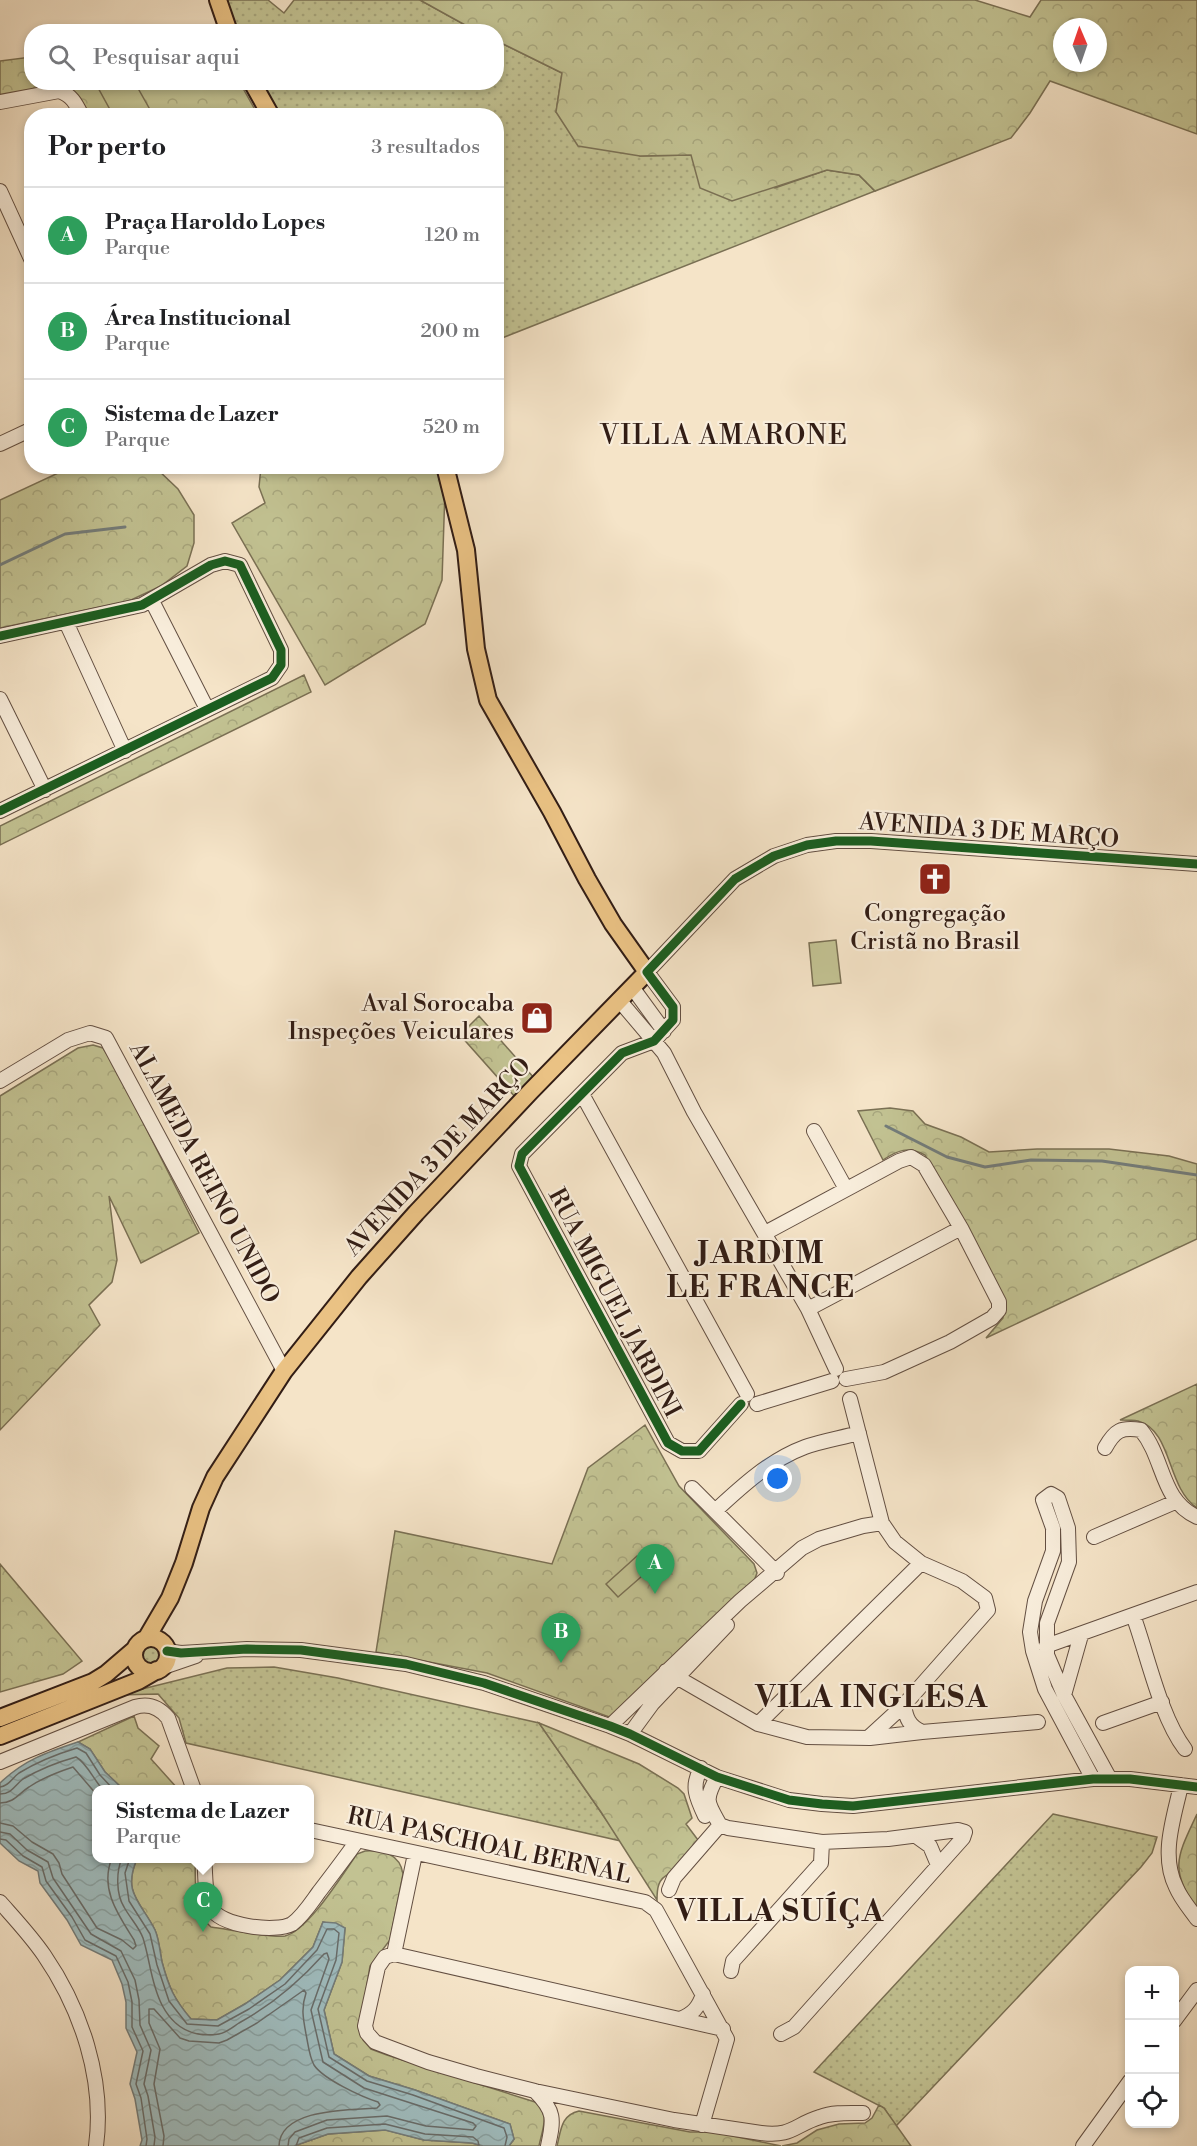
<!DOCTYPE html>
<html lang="pt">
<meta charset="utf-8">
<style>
:root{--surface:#fff;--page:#f2f2f2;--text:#202124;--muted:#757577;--line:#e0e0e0;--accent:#8f2418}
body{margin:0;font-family:"Libre Bodoni",serif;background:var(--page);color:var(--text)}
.controls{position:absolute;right:18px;bottom:18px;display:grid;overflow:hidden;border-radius:12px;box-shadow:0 3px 9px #0003}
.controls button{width:54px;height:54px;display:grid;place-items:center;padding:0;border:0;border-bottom:2px solid var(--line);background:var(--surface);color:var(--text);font:30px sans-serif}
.compass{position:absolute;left:1053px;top:18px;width:54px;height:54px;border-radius:50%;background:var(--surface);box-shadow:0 3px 9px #0003;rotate:358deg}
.you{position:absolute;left:778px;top:1479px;width:21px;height:21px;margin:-15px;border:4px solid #fff;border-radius:50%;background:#1a73e8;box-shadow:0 0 0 9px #1a73e833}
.badge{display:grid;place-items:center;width:39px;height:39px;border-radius:50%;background:var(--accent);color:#fff;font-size:20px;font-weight:700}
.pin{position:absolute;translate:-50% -50px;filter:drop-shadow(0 2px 3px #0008)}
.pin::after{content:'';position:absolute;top:32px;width:21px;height:18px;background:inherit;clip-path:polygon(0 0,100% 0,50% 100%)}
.popup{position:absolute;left:92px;top:1785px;width:222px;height:78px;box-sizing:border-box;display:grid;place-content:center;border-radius:12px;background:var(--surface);filter:drop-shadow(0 2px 4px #0005);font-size:20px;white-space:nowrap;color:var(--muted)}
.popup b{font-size:22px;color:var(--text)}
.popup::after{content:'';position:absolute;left:50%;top:100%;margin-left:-12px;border:12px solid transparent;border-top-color:var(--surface)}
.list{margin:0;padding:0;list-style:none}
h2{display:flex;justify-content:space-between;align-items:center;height:78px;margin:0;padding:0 24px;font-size:26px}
h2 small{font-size:20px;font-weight:400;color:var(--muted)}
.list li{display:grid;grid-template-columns:39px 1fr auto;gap:18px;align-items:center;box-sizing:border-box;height:96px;padding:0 24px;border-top:2px solid var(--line)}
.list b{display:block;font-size:22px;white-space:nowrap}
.list p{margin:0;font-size:20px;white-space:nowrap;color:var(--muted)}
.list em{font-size:20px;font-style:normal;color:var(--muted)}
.icon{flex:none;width:33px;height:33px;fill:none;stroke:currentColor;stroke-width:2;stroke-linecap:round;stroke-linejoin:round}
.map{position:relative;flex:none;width:1197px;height:2146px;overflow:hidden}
.search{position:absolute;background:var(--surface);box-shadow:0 3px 9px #0003;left:24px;top:24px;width:480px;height:66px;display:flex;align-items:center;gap:15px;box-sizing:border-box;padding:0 21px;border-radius:24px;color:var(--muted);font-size:22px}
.panel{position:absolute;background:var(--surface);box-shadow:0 3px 9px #0003;left:24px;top:108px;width:480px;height:366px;border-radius:24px}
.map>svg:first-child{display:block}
.grass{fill:url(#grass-dots);stroke:#7a7054;stroke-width:1.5}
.forest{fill:url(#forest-crowns);stroke:#7a7054;stroke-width:1.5;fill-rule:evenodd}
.pitch{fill:#c2c292;stroke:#7a7054;stroke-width:1.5}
.water{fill:url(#water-waves);stroke:#737c7a;stroke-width:1.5}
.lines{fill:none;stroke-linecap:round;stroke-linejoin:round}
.shore{stroke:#686c6a;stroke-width:1.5}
.stream{stroke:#737c7a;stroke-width:3}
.minor-casing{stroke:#634f42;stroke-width:16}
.major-casing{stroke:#321d15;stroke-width:20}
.minor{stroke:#f8eddb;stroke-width:14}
.major{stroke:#eac284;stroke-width:16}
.cycleway-casing{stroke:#f8eddb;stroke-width:13}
.cycleway{stroke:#1b5e20;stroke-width:9}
.labels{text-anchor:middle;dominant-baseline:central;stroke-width:4.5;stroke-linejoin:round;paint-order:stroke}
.street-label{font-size:24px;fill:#321d15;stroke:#f8eddb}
.poi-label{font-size:24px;fill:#321d15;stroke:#f8eddb}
.quarter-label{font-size:27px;letter-spacing:1.5px;fill:#321d15;stroke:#f8eddb}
.district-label{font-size:30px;font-weight:bold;letter-spacing:1.5px;fill:#321d15;stroke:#f8eddb}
</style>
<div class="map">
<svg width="1197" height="2146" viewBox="0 0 1197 2146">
<defs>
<pattern id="grass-dots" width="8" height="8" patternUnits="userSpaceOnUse" patternTransform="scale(1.5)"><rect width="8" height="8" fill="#c2c292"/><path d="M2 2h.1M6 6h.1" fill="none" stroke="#a7a67d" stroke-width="1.8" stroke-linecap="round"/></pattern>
<pattern id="forest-crowns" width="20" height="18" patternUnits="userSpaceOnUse" patternTransform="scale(1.5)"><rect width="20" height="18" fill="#c2c292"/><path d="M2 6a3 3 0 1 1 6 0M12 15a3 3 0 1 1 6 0" fill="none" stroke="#a7a67d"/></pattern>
<pattern id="water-waves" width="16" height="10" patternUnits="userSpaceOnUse" patternTransform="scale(1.5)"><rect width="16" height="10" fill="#9fbcbe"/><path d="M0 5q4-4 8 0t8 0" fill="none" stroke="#89a1a2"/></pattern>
</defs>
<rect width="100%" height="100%" fill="#f5e4c8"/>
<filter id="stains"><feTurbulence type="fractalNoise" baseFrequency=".00333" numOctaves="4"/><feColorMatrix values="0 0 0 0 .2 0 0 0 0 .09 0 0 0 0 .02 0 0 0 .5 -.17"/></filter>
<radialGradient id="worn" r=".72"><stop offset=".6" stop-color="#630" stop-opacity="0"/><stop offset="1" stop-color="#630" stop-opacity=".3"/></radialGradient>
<!-- grass -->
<path class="grass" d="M225 0H268L284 13 294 0H420L476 31H237Z
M497 41 562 73 556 112 640 156 691 155 775 188 827 170 859 175 875 191 497 340 496 116 277 115 259 83 496 82Z
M139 1655a11 11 0 1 1 22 0a11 11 0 1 1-22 0Z
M274 1667 338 1678 539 1723 621 1841 186 1743 179 1718 158 1694 118 1695 227 1668Z
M1053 1814 1157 1837 1152 1853 1141 1867 896 2126 884 2108 814 2072Z"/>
<!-- forest -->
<path class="forest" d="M420 0H975L1030 17 1041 0H1197V134L1050 81 1030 113 1011 138 875 191 859 175 827 170 732 201 700 188 691 155 640 156 578 146 556 112 562 73 497 41 496 32 476 31ZM1062 27H1098V63H1062Z
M31 57 32 82 240 83 258 115H90L79 97 0 98V61Z
M71 467H150L158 470 178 489 194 515V543L187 566 161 586 129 601 0 628V500Z
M261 467H439L445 490 442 580 425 624 325 685 232 523 265 503 259 487Z
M304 675 311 692 0 845V826Z
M479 1016 535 1079 516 1098 460 1035Z
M93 1045 103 1048 114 1065 199 1233 141 1263 109 1196 117 1260 112 1282 89 1305 100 1325 0 1430V1096L78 1048Z
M890 1108 913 1111 925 1124 961 1137 989 1152 1037 1149H1109L1169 1156 1197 1164V1239L986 1338 1003 1318 1004 1298 925 1155C908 1146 898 1150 883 1160L858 1111Z
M1197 1384V1508C1166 1487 1173 1431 1138 1421 1133 1420 1126 1420 1120 1420Z
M645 1425 679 1486 754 1564 757 1573 754 1581 612 1718 487 1673 376 1652 395 1531 552 1564 588 1468Z
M0 1564 82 1661 63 1674 0 1692Z
M134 1716 138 1728 159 1746 151 1759 178 1789H123L105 1772 90 1749 78 1742Z
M539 1723 639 1764 678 1788 684 1794 692 1818 686 1824 698 1840 669 1874C658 1879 657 1888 657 1900L601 1812Z
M1197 1814V1909C1168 1869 1178 1855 1197 1814Z
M365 1851C384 1850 400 1854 403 1874L390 1940 370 1966 360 2028 363 2040 371 2049 387 2055 535 2102C551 2113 542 2130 539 2146H509L514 2139 510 2124 415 2090 369 2076 334 2054 324 2010 342 1962 345 1928 323 1922 313 1947 280 1980 245 2004 217 2020 191 2019C174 1999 169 1988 162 1962 160 1952 159 1939 155 1930 141 1902 122 1893 137 1859H195C196 1881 192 1912 211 1927 227 1929 271 1938 285 1936 308 1931 342 1875 357 1854Z
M879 2105 884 2108 911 2146H782L797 2143 817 2130 839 2124 865 2123 872 2118Z
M579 2111 690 2132H714L781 2146H557C561 2130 561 2115 579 2111Z
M386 2130 424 2140 472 2143 483 2146H294L328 2134Z"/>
<!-- pitch -->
<path class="pitch" d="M100 82 135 83 153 115H113L96 84Z
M836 940 841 983 813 986 809 943Z
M637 1556 649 1570 618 1597 606 1584Z"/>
<!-- water -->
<path class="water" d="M78 1742 90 1749 105 1772 123 1789 97 1790V1858L137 1859C122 1893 141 1902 155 1930 159 1939 160 1952 162 1962 169 1988 174 1999 191 2019L217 2020 245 2004 280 1980 313 1947 323 1922 336 1923 345 1928 342 1962 324 2010 334 2054 369 2076 415 2090 510 2124 514 2139 509 2146H483L472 2143 424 2140 385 2130 328 2134 294 2146H140L142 2140 135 2099 130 2084 137 2052 126 2028V2002L122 1984 112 1960 81 1945 67 1920 40 1883 38 1871 19 1861 0 1843V1783C24 1760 47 1752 78 1742Z"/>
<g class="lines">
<!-- shore -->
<path class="shore" d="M0 1787C9 1786 12 1778 19 1773 37 1762 57 1754 77 1748L86 1753 100 1775 114 1790
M0 1794C12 1794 15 1785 23 1779 40 1769 58 1762 76 1757 86 1762 94 1780 103 1790
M0 1803C14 1803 18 1794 29 1787 42 1778 58 1772 73 1767L97 1795
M0 1823 13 1826 32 1842 53 1854 59 1863 62 1874 97 1928 122 1940 133 1949 136 1946 134 1940C119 1916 99 1889 112 1858
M0 1832 10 1834 27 1850 48 1862 53 1878 91 1934 121 1951 135 1980 139 2000 140 2025 151 2050 144 2084 148 2096 155 2137 154 2146
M0 1839 6 1840 23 1856 42 1867 46 1881 72 1917 85 1940 116 1956 128 1982 132 2002V2027L143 2051 136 2084 141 2098 147 2139 146 2146
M122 1858C116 1872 116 1894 124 1907 130 1918 139 1927 143 1938 150 1960 151 1984 162 2005 174 2028 193 2038 219 2034 226 2033 233 2027 239 2023 272 2005 299 1982 324 1954L327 1953 329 1959 311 2010 323 2062 364 2088 473 2123 476 2126 473 2130 426 2126 387 2116 327 2120 295 2132 289 2139 288 2146
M130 1858 125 1873 129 1901 150 1934 157 1965 169 2001 187 2024 218 2026 249 2009 285 1984 317 1950 327 1929H334L339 1933 336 1960 318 2009 329 2057 367 2081 413 2095 504 2128 507 2137 505 2146
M163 2146 164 2136 154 2084 160 2049 149 2023V2009H154L180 2038 189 2041 219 2043 227 2040 257 2023 304 1990 306 1993C301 2008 303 2018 306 2034 308 2043 309 2056 314 2065 323 2079 362 2097 378 2102L380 2105 377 2108C350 2110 280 2108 279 2146
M296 2146 299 2138 327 2128 385 2124 425 2134 473 2137 478 2141 479 2146"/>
<!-- stream -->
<path class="stream" d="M0 565 65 534 125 527
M886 1126 947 1157 985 1167 1031 1160 1102 1161 1197 1175"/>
<!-- minor casing -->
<g class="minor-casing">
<path id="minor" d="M0 102 59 91C72 95 76 104 82 116
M0 191 32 261
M0 444 32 429
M152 601 207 709
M66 622 125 751
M0 636 142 605 211 565 225 561 240 565 281 650V665L272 678 0 811
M0 699 45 790
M632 987 664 1031
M619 1000 664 1053 694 1112 808 1309 836 1369
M0 1081 68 1040 90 1033 106 1038 284 1371
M582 1094 747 1394
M814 1131 846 1189
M765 1233 899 1161 911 1157 924 1165 961 1228 999 1302V1310L992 1318 950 1342 884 1372 846 1379
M808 1309 961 1228
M850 1399 882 1523 895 1542 921 1563 962 1581 985 1598 988 1610 904 1705 868 1738
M741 1404 699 1451H682L668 1443 519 1166 522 1154 622 1053 654 1041 673 1020V1007L647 972 735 879 774 856 807 845 836 841H871L1197 864
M757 1404 832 1381
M1105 1448C1115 1430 1121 1427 1141 1430 1165 1459 1160 1500 1197 1517
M692 1488 777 1573
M715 1511C742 1486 770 1460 805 1447 822 1441 841 1438 859 1433
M1094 1537 1175 1502
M1133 1615C1148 1656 1160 1716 1185 1749
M1046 1646 1197 1592
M167 1651 181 1653 247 1649 301 1650 406 1664 484 1683 610 1726 630 1734 717 1777 789 1800 822 1804 853 1806 1093 1779H1130L1197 1787
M161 1668 196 1656
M666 1671 758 1724 807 1737 870 1738 922 1732 1038 1722
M1064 1695 1081 1635
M904 1705C906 1718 909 1726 922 1732
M1103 1723 1162 1702
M758 1724 921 1563
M610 1726 740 1601 802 1548 819 1539 863 1526 882 1523
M630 1734 652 1704 727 1625
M0 1762 135 1707C148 1703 159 1707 168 1718L194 1790
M701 1768C691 1786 696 1797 705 1816
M717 1777C704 1801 707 1802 720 1825L728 1828 822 1842 888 1839 958 1830 965 1832 963 1838 794 2027 781 2034
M1093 1779 1045 1689 1033 1651 1030 1632 1035 1601 1053 1551V1528L1043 1500 1051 1494 1058 1498 1068 1528 1069 1562 1047 1623V1655L1064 1695 1110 1779
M1181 1785C1174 1818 1160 1855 1176 1887 1181 1899 1190 1909 1197 1919
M310 1830 645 1902 656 1910 727 2039 702 2125
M916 1836 930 1846 938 1865
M204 1858C206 1874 204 1895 211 1908 220 1926 276 1933 292 1924 303 1916 311 1903 319 1892 332 1875 345 1858 357 1841
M669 1890 674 1878 720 1825
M0 1902C15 1919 31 1936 44 1955 81 2009 105 2079 96 2146
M394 1954 385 1957 378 1967 365 2026 367 2033 375 2042 428 2062 476 2076 535 2091 674 2120 761 2133C792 2137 794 2125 820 2117 833 2112 849 2113 863 2113
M394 1954 723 2029
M394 1954 415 1854
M731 1971 733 1961 821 1863 822 1842
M680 2019C693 2014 699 2007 703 1994
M1174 2021 1197 1990
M535 2091C555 2111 554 2119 548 2146
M1083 2146 1130 2081"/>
</g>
<!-- major casing -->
<g class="major-casing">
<path id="major" d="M218 0 229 32
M252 82 271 116
M134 1655a17 17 0 1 1 34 0a17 17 0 1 1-34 0Z
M146 1639 170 1598 184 1563 201 1508 215 1477 284 1371 359 1277 416 1213 530 1092 647 972 613 924 587 879 552 812 488 700 476 649 466 550 445 466
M0 1718 93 1682 106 1674 134 1650
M0 1736 138 1681 157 1670"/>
</g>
<!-- minor -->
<use href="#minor" class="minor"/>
<!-- major -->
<use href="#major" class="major"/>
<!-- cycleway casing -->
<g class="cycleway-casing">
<path id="cycleway" d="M0 636 142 605 211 565 225 561 240 565 281 650V665L272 678 0 811
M741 1404 699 1451H682L668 1443 519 1166 522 1154 622 1053 654 1041 673 1020V1007L647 972 735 879 774 856 807 845 836 841H871L1197 864
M167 1651 181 1653 247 1649 301 1650 406 1664 484 1683 610 1726 630 1734 717 1777 789 1800 822 1804 853 1806 1093 1779H1130L1197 1787"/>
</g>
<!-- cycleway -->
<use href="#cycleway" class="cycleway"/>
</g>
<!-- icons -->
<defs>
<g id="church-square" transform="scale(1.725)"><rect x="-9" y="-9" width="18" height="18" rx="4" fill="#8f2418" stroke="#f8eddb"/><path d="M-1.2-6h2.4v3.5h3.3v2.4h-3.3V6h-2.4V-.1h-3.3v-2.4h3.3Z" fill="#fff"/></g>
<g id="shop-square" transform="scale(1.725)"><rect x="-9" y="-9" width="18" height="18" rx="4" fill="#8f2418" stroke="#f8eddb"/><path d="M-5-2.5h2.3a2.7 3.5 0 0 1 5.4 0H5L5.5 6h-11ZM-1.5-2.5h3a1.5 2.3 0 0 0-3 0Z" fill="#fff"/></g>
</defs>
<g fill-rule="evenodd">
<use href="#church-square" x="935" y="879"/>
<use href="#shop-square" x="537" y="1018"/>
</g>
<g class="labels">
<!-- street labels -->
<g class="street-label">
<text transform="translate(989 831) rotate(4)">AVENIDA 3 DE MARÇO</text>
<text transform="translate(438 1157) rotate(-47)">AVENIDA 3 DE MARÇO</text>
<text transform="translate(204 1173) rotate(62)">ALAMEDA REINO UNIDO</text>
<text transform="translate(614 1303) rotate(62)">RUA MIGUEL JARDINI</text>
<text transform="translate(489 1846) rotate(12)">RUA PASCHOAL BERNAL</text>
</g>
<!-- poi labels -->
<g class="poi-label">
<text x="935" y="914">Congregação<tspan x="935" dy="28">Cristã no Brasil</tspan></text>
<text x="514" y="1004" text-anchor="end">Aval Sorocaba<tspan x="514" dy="28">Inspeções Veiculares</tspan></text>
</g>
<!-- quarter labels -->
<g class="quarter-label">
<text x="724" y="436">VILLA AMARONE</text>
</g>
<!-- district labels -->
<g class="district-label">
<text x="761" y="1254">JARDIM<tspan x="761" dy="34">LE FRANCE</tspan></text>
<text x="872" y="1698">VILA INGLESA</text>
<text x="780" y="1912">VILLA SUÍÇA</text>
</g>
</g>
<rect width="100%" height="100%" filter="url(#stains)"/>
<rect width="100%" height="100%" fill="url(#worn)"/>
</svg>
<div class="controls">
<button>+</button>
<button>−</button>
<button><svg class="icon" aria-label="locate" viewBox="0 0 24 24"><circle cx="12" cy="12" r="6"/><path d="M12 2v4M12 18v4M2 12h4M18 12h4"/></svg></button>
</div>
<svg class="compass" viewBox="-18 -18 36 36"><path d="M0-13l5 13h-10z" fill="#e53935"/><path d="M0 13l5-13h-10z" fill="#757577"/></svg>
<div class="you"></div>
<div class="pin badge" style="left:655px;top:1594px;background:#2e9e5b">A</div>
<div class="pin badge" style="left:561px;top:1663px;background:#2e9e5b">B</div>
<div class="pin badge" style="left:203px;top:1932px;background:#2e9e5b">C</div>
<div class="popup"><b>Sistema de Lazer</b>Parque</div>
<div class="search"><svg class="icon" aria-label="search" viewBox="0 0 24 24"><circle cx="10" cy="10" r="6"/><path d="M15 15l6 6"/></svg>Pesquisar aqui</div>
<section class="panel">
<h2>Por perto<small>3 resultados</small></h2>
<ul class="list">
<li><span class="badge" style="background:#2e9e5b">A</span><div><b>Praça Haroldo Lopes</b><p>Parque</p></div><em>120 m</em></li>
<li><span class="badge" style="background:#2e9e5b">B</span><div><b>Área Institucional</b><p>Parque</p></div><em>200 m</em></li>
<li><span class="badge" style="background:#2e9e5b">C</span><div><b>Sistema de Lazer</b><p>Parque</p></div><em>520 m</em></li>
</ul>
</section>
</div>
